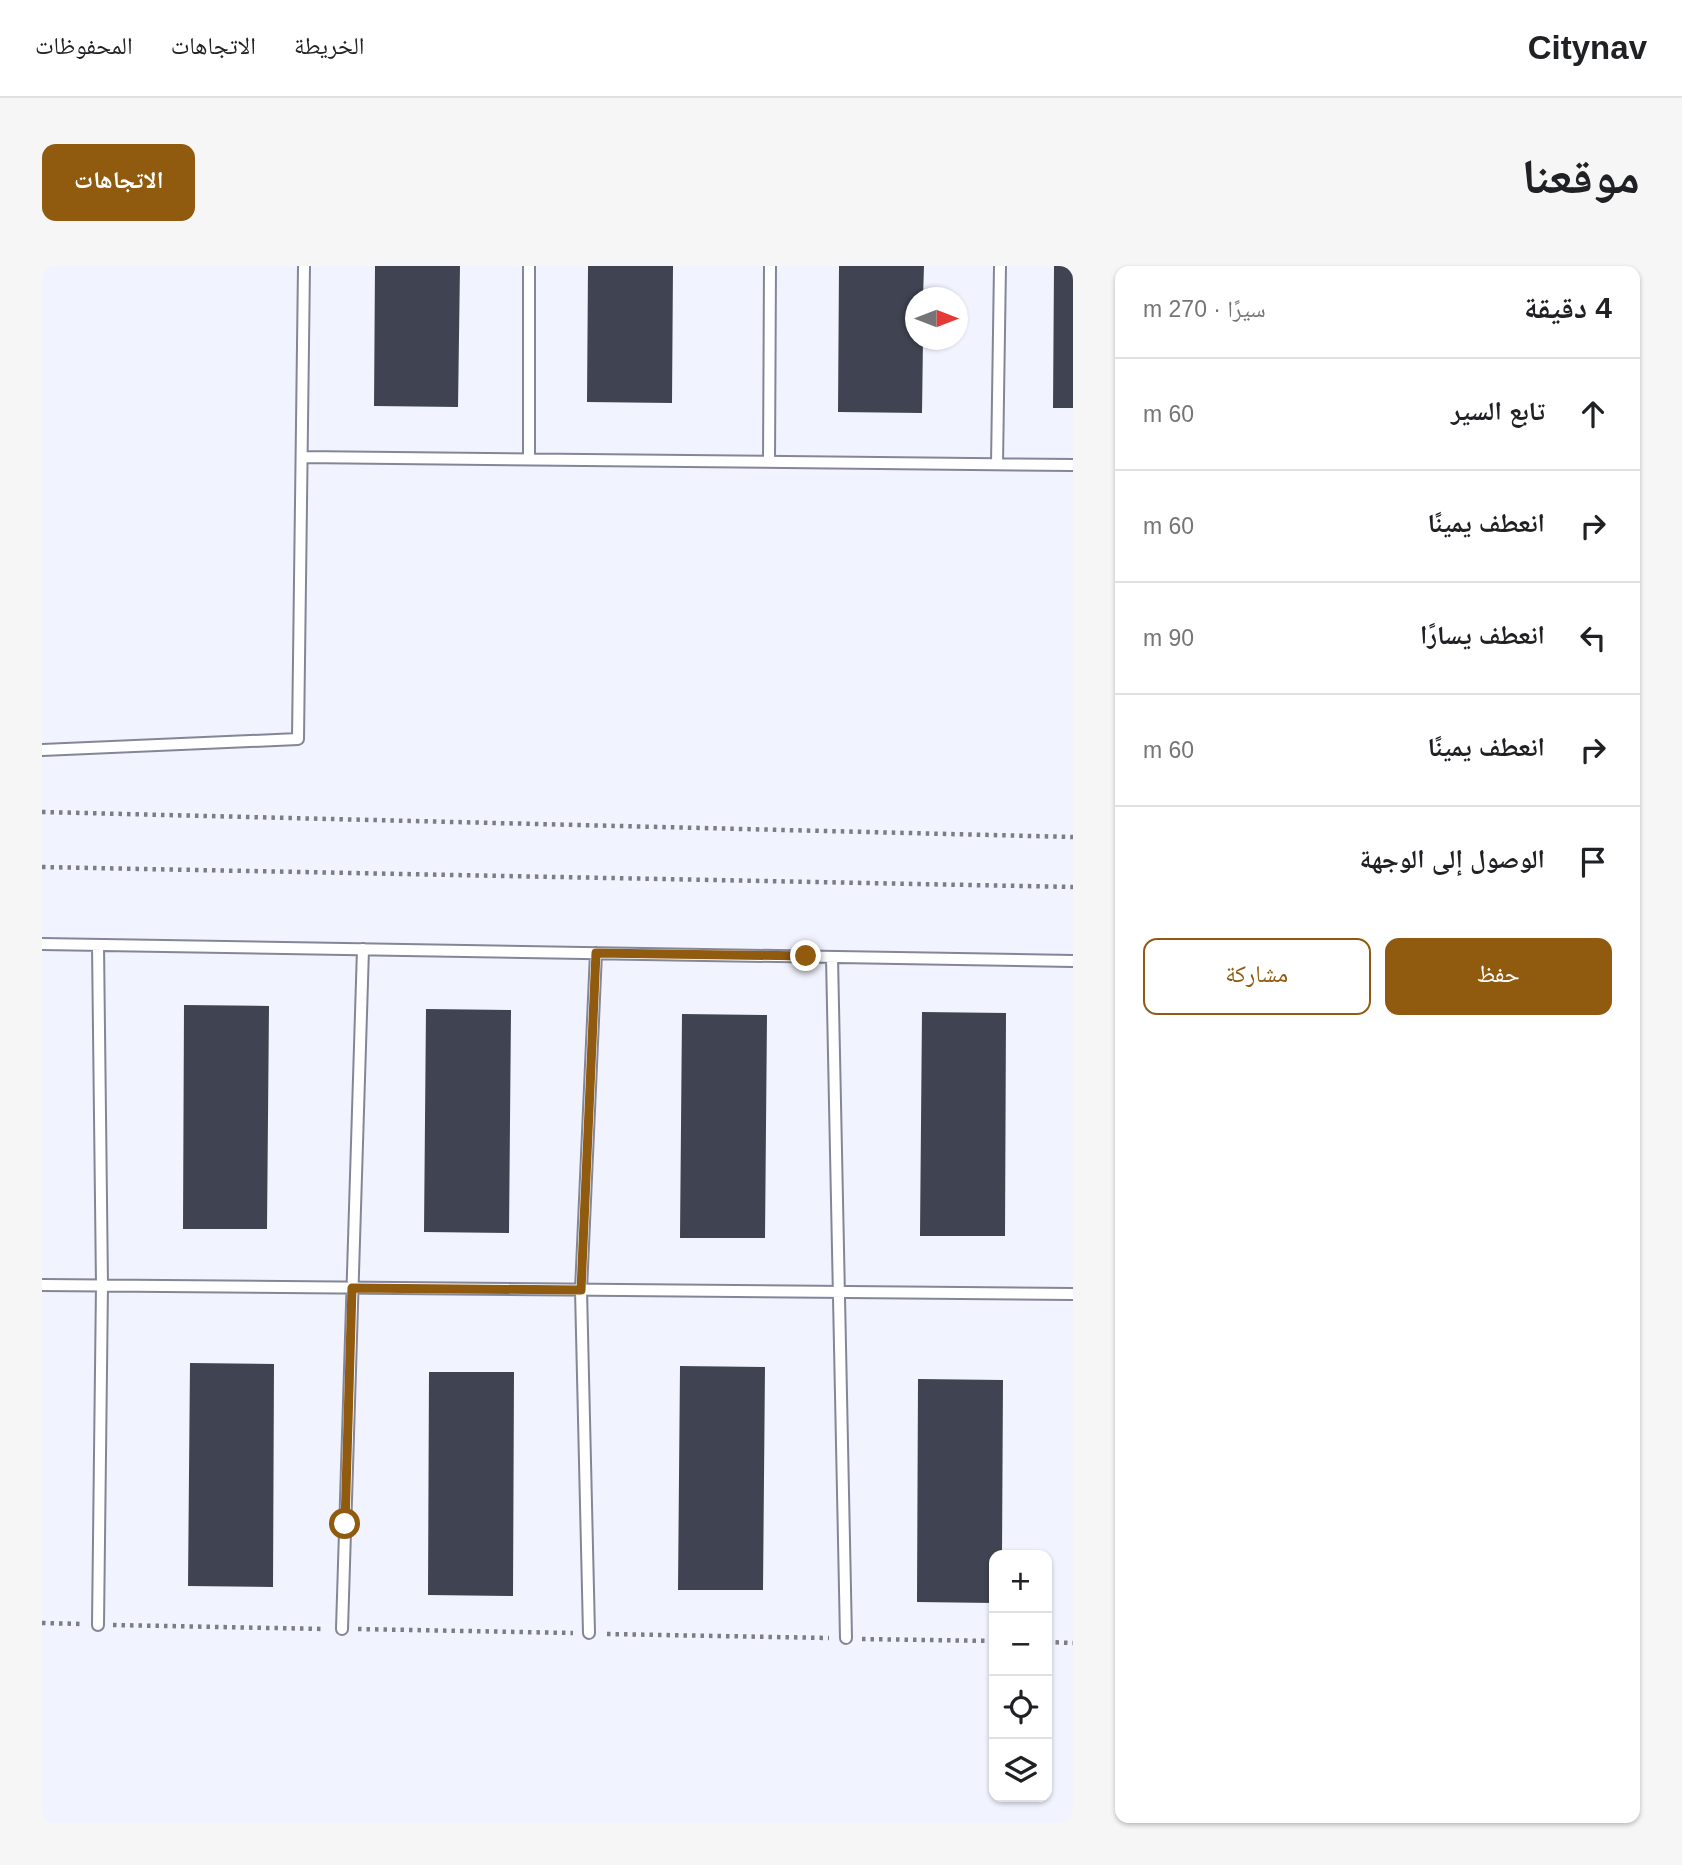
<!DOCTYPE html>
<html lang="ar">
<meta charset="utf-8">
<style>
:root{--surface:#fff;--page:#f6f6f6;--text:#202124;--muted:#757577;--line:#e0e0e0;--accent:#905a0f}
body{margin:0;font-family:Arial,"Noto Naskh Arabic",sans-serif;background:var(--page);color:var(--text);direction:rtl}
.controls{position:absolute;right:21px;bottom:21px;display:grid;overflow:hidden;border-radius:14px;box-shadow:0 2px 5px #0004}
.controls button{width:63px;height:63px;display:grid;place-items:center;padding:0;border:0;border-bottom:2px solid var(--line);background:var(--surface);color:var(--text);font:35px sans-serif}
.compass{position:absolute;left:863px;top:21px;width:63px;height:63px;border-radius:50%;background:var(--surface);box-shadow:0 2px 5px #0004;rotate:90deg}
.stop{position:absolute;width:21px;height:21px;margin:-16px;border:5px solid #905a0f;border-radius:50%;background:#fff}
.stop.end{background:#905a0f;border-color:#fff;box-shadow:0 2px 7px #0008}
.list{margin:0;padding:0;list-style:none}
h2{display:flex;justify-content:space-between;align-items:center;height:91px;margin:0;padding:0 28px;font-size:30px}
h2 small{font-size:23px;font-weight:400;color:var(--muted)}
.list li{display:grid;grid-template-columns:46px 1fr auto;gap:21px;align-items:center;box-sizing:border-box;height:112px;padding:0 28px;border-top:2px solid var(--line)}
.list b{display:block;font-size:26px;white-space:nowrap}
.list em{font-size:23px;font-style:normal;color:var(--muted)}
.actions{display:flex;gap:14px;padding:21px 28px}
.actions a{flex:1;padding:16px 0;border:2px solid var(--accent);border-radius:14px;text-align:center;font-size:24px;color:var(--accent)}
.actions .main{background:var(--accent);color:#fff}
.icon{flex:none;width:38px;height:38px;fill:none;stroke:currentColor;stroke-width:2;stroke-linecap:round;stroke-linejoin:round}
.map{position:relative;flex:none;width:1031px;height:1557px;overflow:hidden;direction:ltr;border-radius:14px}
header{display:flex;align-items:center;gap:42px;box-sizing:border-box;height:98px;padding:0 35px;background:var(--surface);border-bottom:2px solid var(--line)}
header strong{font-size:33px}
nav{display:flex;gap:38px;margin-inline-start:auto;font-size:24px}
.intro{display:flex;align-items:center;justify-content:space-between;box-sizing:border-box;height:168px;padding:0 42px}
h1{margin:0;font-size:49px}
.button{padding:18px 32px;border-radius:14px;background:var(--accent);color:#fff;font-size:24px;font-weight:700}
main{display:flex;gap:42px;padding:0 42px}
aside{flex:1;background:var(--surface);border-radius:14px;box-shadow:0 2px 5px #0004}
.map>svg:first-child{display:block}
.building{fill:#404351}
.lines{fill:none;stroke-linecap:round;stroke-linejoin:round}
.lane-casing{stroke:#838697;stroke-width:14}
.path{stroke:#7b7c85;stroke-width:4.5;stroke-dasharray:3.5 5;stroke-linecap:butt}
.lane{stroke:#fff;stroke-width:10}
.route{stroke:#905a0f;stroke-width:9}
</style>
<header>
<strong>Citynav</strong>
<nav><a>الخريطة</a><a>الاتجاهات</a><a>المحفوظات</a></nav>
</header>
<div class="intro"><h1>موقعنا</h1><a class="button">الاتجاهات</a></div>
<main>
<aside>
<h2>4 دقيقة<small>سيرًا · 270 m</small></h2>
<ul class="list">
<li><svg class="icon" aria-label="ahead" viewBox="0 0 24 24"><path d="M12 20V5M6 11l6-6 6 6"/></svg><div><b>تابع السير</b></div><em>60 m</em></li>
<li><svg class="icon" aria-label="right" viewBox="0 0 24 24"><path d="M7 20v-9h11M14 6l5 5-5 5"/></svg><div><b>انعطف يمينًا</b></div><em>60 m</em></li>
<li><svg class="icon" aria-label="left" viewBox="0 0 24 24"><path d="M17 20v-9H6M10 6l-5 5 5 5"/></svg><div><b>انعطف يسارًا</b></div><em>90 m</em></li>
<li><svg class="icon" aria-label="right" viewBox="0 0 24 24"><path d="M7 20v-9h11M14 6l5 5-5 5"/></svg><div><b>انعطف يمينًا</b></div><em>60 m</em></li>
<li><svg class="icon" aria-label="arrive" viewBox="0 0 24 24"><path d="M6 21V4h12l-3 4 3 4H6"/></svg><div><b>الوصول إلى الوجهة</b></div></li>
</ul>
<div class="actions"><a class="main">حفظ</a><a>مشاركة</a></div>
</aside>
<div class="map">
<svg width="1031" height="1557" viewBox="0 0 1031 1557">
<rect width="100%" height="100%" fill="#f1f3fe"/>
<!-- building -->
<path class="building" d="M333 0H418L416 141 332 140Z
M546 0H631L630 137 545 136Z
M797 0H882L881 32H874V74H881L880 147 796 146Z
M1012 0H1031V142H1011Z
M142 739 227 740 225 963H141Z
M384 743 469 744 467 967 382 966Z
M880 746 964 747 963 970H878Z
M640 748 725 749 723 972H638Z
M148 1097 232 1098 231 1321 146 1320Z
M638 1100 723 1101 721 1324H636Z
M387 1106H472L471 1330 386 1329Z
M876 1113 961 1114 960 1289H952V1337L875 1336Z"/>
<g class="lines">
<!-- lane casing -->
<g class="lane-casing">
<path id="lane" d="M487 0V193
M260 191 1031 199
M727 196 728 0
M955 198 958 0
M0 484 256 473 262 0
M0 678 1031 695
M56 679 60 1019 56 1359
M790 691 804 1372
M0 1019 1031 1028
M300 1363 321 683
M547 1367 539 1024 554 687"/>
</g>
<!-- path -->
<path class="path" d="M0 546 1031 571
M0 601 1031 621
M0 1357 42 1358
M71 1359 283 1363
M316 1363 531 1367
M565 1368 787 1372
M820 1373 952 1375
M1005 1376 1031 1377"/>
<!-- lane -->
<use href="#lane" class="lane"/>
</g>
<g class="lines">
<!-- route -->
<path class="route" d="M303 1258 310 1022 539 1024 554 687 764 690"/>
</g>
</svg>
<div class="controls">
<button>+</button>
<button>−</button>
<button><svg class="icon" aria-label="locate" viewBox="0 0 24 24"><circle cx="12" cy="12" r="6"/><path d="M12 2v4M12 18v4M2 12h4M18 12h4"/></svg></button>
<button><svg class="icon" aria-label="layers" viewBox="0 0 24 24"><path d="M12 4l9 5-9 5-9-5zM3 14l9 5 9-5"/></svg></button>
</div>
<svg class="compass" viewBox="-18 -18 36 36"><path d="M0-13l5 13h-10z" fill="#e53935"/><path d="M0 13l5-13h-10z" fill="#757577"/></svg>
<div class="stop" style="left:303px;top:1258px"></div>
<div class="stop end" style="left:764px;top:690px"></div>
</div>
</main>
